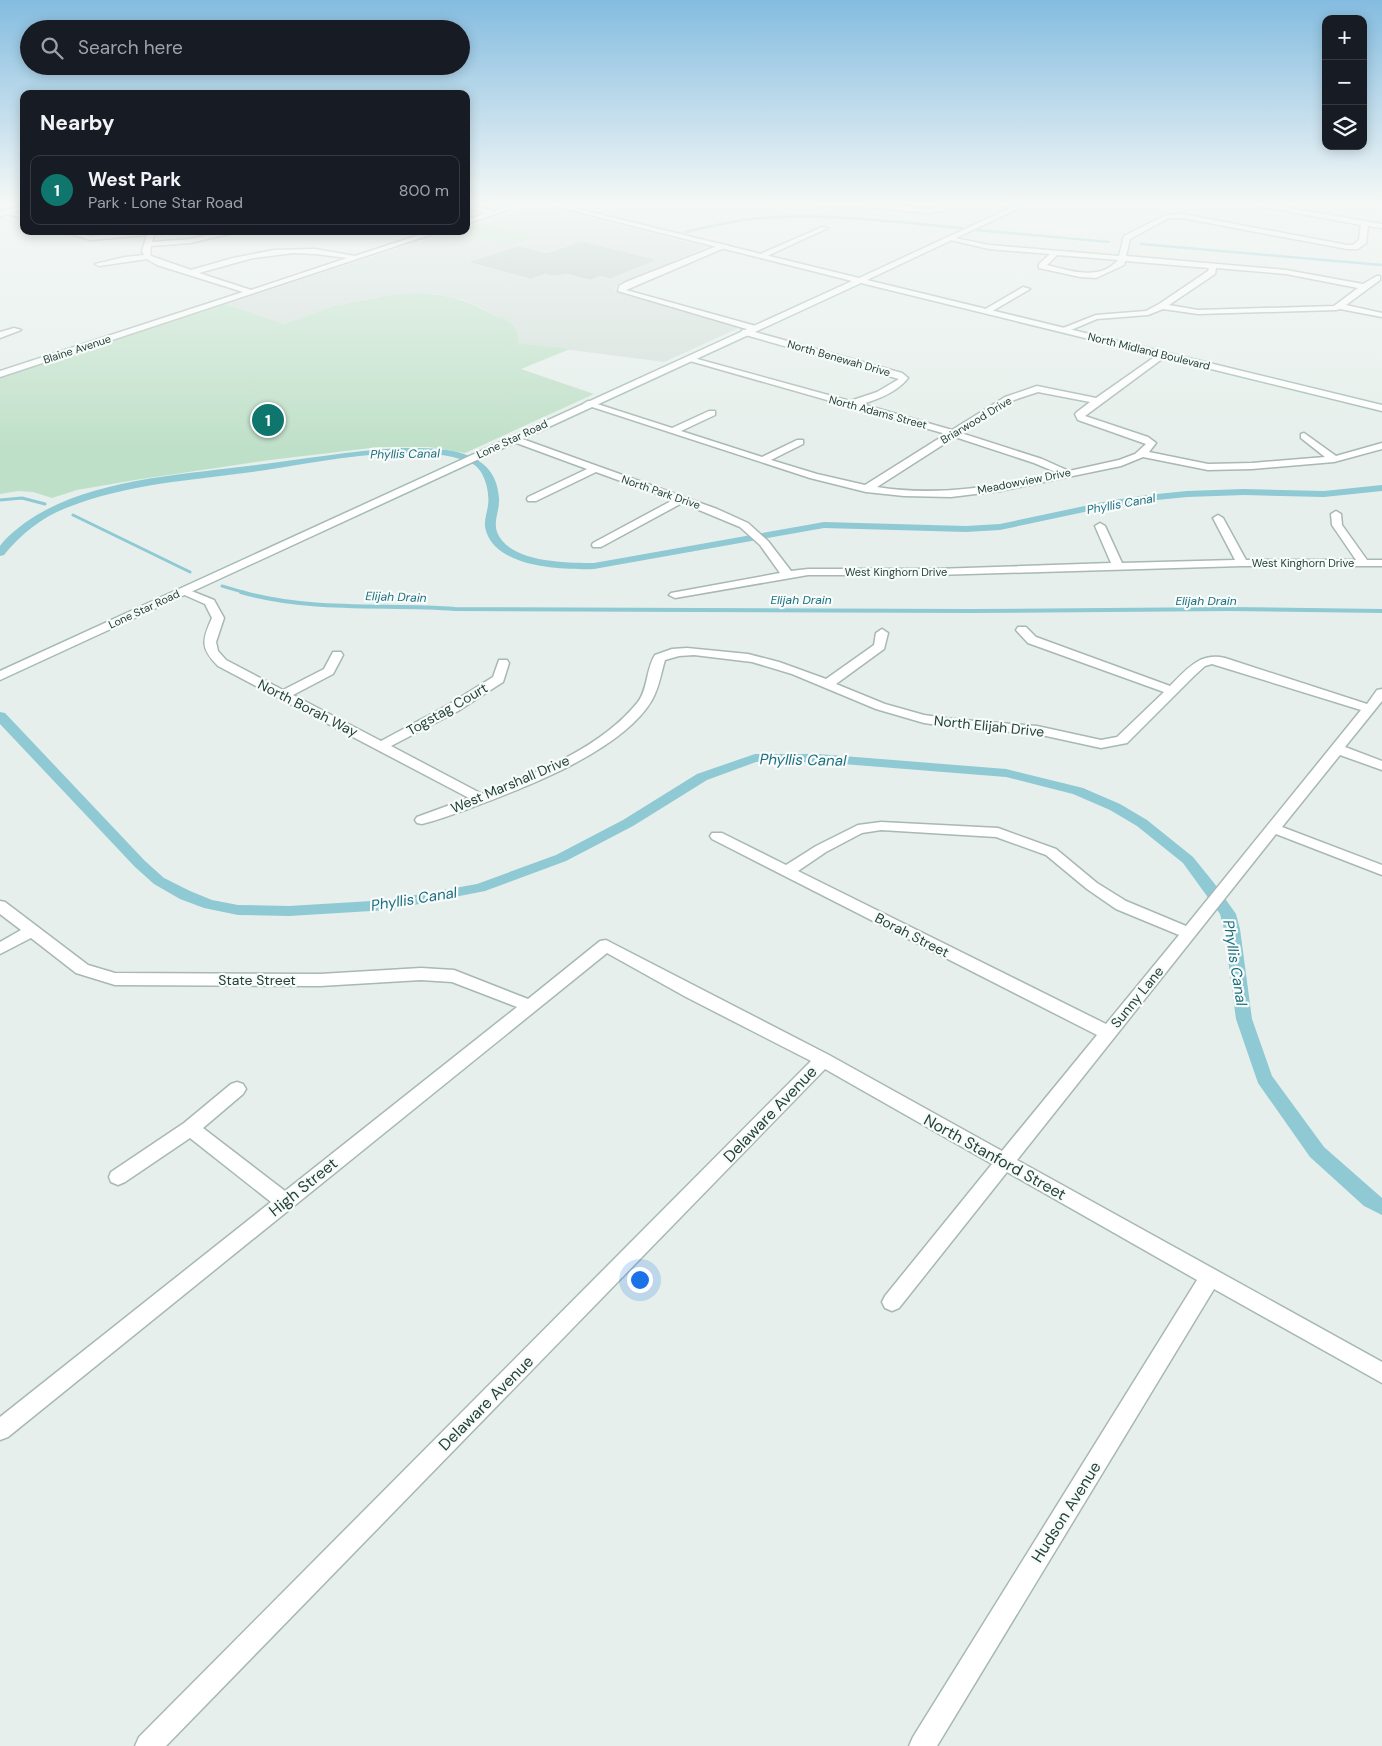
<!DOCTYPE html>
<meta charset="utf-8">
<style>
:root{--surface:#171b24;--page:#20242c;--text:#f1f3f6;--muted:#9ea1a6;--line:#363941;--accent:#0f766e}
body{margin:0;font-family:"DM Sans",sans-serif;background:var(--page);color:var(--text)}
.controls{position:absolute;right:15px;top:15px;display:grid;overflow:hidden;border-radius:10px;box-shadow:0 2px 12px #0003}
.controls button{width:45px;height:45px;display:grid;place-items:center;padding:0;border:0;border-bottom:1px solid var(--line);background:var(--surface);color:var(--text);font:25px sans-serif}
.you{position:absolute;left:639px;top:1279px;width:18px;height:18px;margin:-12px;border:4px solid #fff;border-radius:50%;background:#1a73e8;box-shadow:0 0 0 8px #1a73e833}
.badge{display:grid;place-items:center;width:32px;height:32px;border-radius:50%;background:var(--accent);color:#fff;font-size:16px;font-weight:700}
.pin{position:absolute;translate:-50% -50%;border:2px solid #fff;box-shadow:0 1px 5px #0006}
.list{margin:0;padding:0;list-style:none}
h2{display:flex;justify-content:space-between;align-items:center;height:65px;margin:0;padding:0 20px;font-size:21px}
h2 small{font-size:16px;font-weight:400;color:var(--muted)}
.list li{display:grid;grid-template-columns:32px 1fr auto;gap:15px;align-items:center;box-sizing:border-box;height:70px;margin:0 10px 10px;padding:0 10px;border:1px solid var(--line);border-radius:10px}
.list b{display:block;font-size:19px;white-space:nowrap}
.list p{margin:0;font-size:16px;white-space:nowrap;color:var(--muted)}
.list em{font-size:16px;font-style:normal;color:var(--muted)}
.icon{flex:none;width:28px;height:28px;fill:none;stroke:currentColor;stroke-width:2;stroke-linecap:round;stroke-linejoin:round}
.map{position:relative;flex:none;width:1382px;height:1746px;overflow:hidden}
.search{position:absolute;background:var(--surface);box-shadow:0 2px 12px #0003;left:20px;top:20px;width:450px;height:55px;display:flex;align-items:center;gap:12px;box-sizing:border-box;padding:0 18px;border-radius:28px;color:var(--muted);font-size:19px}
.panel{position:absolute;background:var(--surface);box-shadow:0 2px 12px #0003;left:20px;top:90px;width:450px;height:145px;border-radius:10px}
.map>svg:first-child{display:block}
.built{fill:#d4dfda}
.green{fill:#bfe0c8}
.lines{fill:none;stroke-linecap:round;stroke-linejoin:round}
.stream-far2{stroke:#8ec9d4;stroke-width:2.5}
.stream-far1{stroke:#8ec9d4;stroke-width:3}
.stream{stroke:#8ec9d4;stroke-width:4}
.canal{fill:#8ec9d4;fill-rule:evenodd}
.building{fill:#bbcac4;stroke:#b8c9c2}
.street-casing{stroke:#a8b8b2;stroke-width:3}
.secondary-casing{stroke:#a4bbb3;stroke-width:3}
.street{fill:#fff;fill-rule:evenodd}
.secondary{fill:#fff;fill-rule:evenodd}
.labels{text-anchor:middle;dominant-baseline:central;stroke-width:4.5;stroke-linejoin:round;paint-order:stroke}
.far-street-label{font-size:11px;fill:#24423a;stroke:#f7fbf9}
.far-water-label{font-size:12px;font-style:italic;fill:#1c6f80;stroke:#f7fbf9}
.street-label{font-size:14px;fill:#24423a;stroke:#f7fbf9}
.water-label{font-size:15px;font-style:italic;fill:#1c6f80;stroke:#f7fbf9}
.near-street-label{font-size:16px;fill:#24423a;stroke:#f7fbf9}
</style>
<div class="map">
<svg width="1382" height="1746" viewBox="0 0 1382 1746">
<rect width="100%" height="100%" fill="#e6efeb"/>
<!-- built -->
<path class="built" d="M539 205 706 247 676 260 672 264 620 283 615 287V290L622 294 736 325 739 328 664 362 517 343 498 318 482 308 464 300 436 294 421 293 373 298 333 306 284 324 226 304 411 244 453 231H466V227Z"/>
<!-- green -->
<path class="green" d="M482 223 536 237 510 246 455 232 466 231V228Z
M421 293C451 295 473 302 498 318L502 317C514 325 518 328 518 343L570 349 521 369 594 394 465 453 429 447H379L270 460 135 480 77 490 52 498 33 492 18 491 0 494V377L226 304 284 324 333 306 391 295Z"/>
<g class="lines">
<!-- stream-far2 -->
<path class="stream-far2" d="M977 230 1109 242
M686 232C711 226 735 220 761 218 828 213 895 222 962 228
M1141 244 1382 265"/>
<!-- stream-far1 -->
<path class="stream-far1" d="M0 500 22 498 45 504
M73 515 190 572
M222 586 246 593"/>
<!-- stream -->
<path class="stream" d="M241 592C310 612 384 604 455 609L971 611 1229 609 1382 611"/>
<!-- canal -->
<path class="canal" d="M400 448C438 448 496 446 499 498 500 510 493 521 497 532 509 563 567 563 594 563L824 522 966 526 1000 524 1108 501 1147 495 1187 491 1244 489 1324 491 1382 485V491L1324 497 1244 495 1187 497 1147 501 1108 507 1000 530 966 532 824 528 594 569C563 570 497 568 486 531 483 522 487 514 488 505 490 493 485 471 473 464 425 439 313 463 259 471 195 480 128 483 66 508 41 518 21 534 4 555L0 556V546L3 542C62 479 175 476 256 465 304 459 351 451 400 448Z
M0 712 5 713 145 861 164 878 190 891 212 900 238 905 289 906 388 900 477 884 556 855 623 820 697 774 755 754H818L1006 769 1083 788 1120 804 1147 820 1193 857 1214 883 1236 914 1240 929 1252 1019 1272 1076 1324 1147 1382 1198V1215L1364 1206 1310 1157 1258 1083 1236 1019 1224 929 1220 914 1183 863 1137 826 1110 810 1073 794 1006 777 818 762H756L707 780 633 826 566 861 485 891 388 910 289 916 238 915 204 908 180 899 154 884 135 867 0 724Z"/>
</g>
<!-- building -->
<path class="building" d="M582 242 654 260 610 278 601 275 590 279 567 273 554 275 545 273 531 278 471 262 519 247 547 254Z"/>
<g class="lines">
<!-- street casing -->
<g class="street-casing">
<path id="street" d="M466 204 494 211 514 204H525L466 224V220L486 213 466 208Z
M809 204H879L931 209 947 204H956L942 211 931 213 864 207 812 206Z
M994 204H1008L1019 208 1016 210Z
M1248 204H1265L1382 224V228L1368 226 1366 243 1358 249H1347L1182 218H1169L1130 239 1126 256 1286 270 1363 284 1377 276H1380V280L1346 305 1382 313V317L1340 309 1336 310 1198 314 1163 309 1148 315 1097 319 1066 332H1063V328L1096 315 1146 311 1159 304 1208 271 1209 268 1125 261 1124 265 1096 278 1080 277 1039 268V264L1050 254 989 249 946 239 950 237 989 245 1119 256 1124 236 1166 215 1182 214 1347 245H1353L1359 240 1361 225ZM1057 255 1118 260C1100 281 1071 271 1047 265ZM1216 268 1286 274 1358 288 1334 306 1198 310 1169 305 1215 274Z
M7 210 24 215V219L5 213 4 212Z
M822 227 828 228 765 257 758 255Z
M62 231H74L90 236 155 231 152 242 190 239 227 231H242L190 243 151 246 150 251 151 256 191 270 233 258 274 250 315 249 355 256 431 231H442L0 377V371L243 292 157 265 147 259 99 266 95 264 125 257 144 255 142 251 147 235 90 240ZM294 253 315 254 347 258 251 290 199 273 253 258Z
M722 244 729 246 626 290 756 326V330H750L618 291 619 286 626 282Z
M1023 287 1030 289 989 313 982 311Z
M14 328 21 330 0 338V332Z
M742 330H748L902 373 908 378C897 392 879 399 862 404L952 430 1005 397 1037 386 1096 398 1163 351 1167 354 1166 356 1085 416 1148 437 1156 443 1149 452 1208 464 1252 463 1325 457 1301 438V434L1304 433 1336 456 1382 443V449L1334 462 1252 469 1208 470 1143 457 1121 466 1000 491 951 497 904 496 866 492 810 478 583 404 588 401 591 402 672 428 709 411H715V415L681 431 762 457 797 440H803V444L771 460 817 474 865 485 946 434 683 359 690 357 850 401 877 392 899 379 742 334ZM1038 392 1090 402 1077 412 1075 414 1078 420 1146 444 1135 454 1119 460 1069 471 1042 459 961 433 1011 401ZM955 437 1034 463 1058 473C999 486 937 497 877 487Z
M514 436 717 509 748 523 768 541 791 571 808 569H935L1111 563 1095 526 1100 523 1105 526 1122 563 1235 560 1213 518 1218 515 1223 518 1246 560H1356L1332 525 1331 514 1336 511 1341 514 1342 525 1367 560H1382V566H1242L935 575H808L675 598 669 595 671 593 780 573 760 545 740 527 682 503 601 547H593L592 545 593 543 673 500 596 472 536 501H528L527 499 528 497 587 469 511 441 509 439Z
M184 588 214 600 224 618 216 642 218 651 226 660 283 690 324 669 333 652H341L343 655 333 674 293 695 381 741 448 705 493 677 499 660H507L509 663 503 682 458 711 391 746 482 794C536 773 600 749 638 702 648 689 646 669 655 655L672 649 687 648 748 654 779 662 826 679 874 645 876 633 882 629 888 633 884 649 836 684 885 704 924 715 952 719 1037 726 1101 740 1117 737 1164 692 1028 643 1016 630 1018 627H1026L1036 637 1170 686C1187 669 1200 652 1225 658L1367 704 1377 690 1382 689V701L1345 747 1382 761V770L1340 755 1282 827 1382 865V875L1276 834 1017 1160 1382 1362V1383L1214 1289 937 1746H909L913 1737 1197 1280 1007 1172 899 1308 892 1311 885 1308 882 1302 885 1296 992 1164 825 1069 166 1746H135L139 1737 811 1061 686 997 607 953 8 1437 0 1440V1417L271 1202 190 1138 125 1182 118 1185 111 1182 109 1177 111 1172 184 1123 231 1084 237 1082 243 1084 246 1089 243 1094 203 1128 285 1191 517 1007 452 982 421 980 320 986 115 985 76 973 31 938 0 954V942L21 930 0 914V901L5 902 88 965 115 973 320 974 421 968 454 970 528 999 600 941 606 940 829 1055 1002 1151 1097 1035 712 839 710 836 712 833H722L786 865 816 846 858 825 881 822 998 828 1056 849 1097 883 1126 901 1186 926 1361 710 1212 664 1205 666 1194 676 1127 743 1101 748 1037 734 952 727 924 723 876 709 792 674 752 662 694 655 679 656 665 660C661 673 659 688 652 700 622 751 526 787 473 807 456 813 439 820 422 824L417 823 415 820 417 817 469 798 218 666C200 648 202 640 212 618L205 604 180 593 178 591ZM881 830 996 837 1046 855 1087 889 1116 909 1179 935 1106 1024 798 871 826 852 862 833Z"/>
</g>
<!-- secondary casing -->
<g class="secondary-casing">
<path id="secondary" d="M546 204H558L859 278 1019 204H1028L867 280 1382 405V411L861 283 0 680V671L852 281Z
M24 205V209L0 216V212Z"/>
</g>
<!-- street -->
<use href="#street" class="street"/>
<!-- secondary -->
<use href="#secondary" class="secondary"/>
</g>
<!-- sky -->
<linearGradient id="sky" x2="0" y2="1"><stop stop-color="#84bce0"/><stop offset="0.45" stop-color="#f4f8f6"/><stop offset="1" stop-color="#f4f8f6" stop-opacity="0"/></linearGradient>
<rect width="1382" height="449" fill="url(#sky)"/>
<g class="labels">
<!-- far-street labels -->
<g class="far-street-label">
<text transform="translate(77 349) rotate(-18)">Blaine Avenue</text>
<text transform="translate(1149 351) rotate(14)">North Midland Boulevard</text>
<text transform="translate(839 358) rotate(16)">North Benewah Drive</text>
<text transform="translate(878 412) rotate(15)">North Adams Street</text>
<text transform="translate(976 420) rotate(-31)">Briarwood Drive</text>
<text transform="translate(512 439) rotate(-25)">Lone Star Road</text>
<text transform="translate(1024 481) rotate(-11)">Meadowview Drive</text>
<text transform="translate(661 492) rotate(19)">North Park Drive</text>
<text x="1303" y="563">West Kinghorn Drive</text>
<text x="896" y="572">West Kinghorn Drive</text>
<text transform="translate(144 609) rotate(-25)">Lone Star Road</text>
</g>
<!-- far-water labels -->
<g class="far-water-label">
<text transform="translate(405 454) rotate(-1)">Phyllis Canal</text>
<text transform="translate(1121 504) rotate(-10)">Phyllis Canal</text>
<text transform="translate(396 597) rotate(2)">Elijah Drain</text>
<text x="801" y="600">Elijah Drain</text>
<text x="1206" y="601">Elijah Drain</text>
</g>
<!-- street labels -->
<g class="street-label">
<text transform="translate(308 708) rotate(27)">North Borah Way</text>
<text transform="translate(447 709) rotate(-30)">Togstag Court</text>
<text transform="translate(989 726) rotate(6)">North Elijah Drive</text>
<text transform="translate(510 784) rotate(-23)">West Marshall Drive</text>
<text transform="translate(912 935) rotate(27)">Borah Street</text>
<text x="257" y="980">State Street</text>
<text transform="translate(1137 997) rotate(-51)">Sunny Lane</text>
</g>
<!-- water labels -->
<g class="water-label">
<text transform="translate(803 760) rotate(1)">Phyllis Canal</text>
<text transform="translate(414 899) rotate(-9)">Phyllis Canal</text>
<text transform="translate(1235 963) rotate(81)">Phyllis Canal</text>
</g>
<!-- near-street labels -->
<g class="near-street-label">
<text transform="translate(770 1114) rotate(-46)">Delaware Avenue</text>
<text transform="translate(995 1157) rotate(29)">North Stanford Street</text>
<text transform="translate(303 1187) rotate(-39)">High Street</text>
<text transform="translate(486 1403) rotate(-45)">Delaware Avenue</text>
<text transform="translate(1066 1512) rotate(-58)">Hudson Avenue</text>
</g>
</g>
</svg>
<div class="controls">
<button>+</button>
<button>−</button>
<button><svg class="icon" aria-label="layers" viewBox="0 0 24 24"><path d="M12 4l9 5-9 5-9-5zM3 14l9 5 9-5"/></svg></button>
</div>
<div class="you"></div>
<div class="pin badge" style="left:268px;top:420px">1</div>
<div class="search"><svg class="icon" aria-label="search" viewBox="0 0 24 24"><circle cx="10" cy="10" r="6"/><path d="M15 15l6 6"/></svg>Search here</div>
<section class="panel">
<h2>Nearby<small></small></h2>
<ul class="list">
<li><span class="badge">1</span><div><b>West Park</b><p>Park · Lone Star Road</p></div><em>800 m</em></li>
</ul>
</section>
</div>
